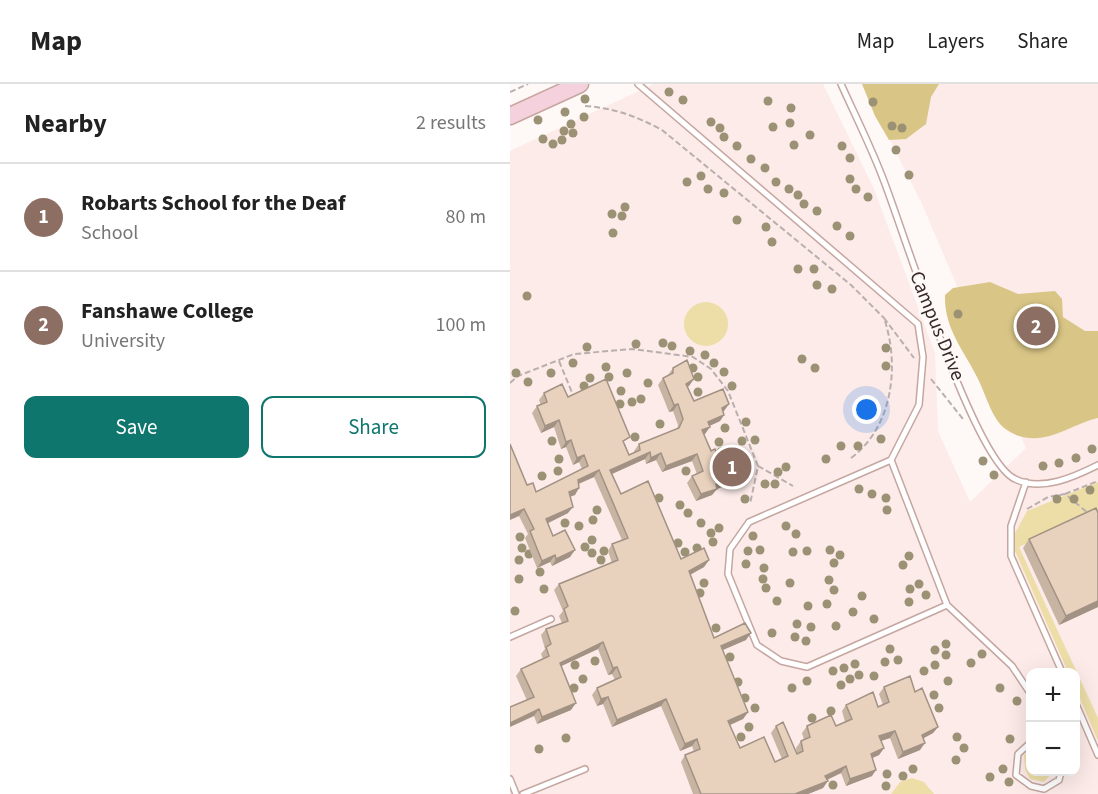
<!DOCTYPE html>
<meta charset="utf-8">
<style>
:root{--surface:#fff;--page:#f6f6f6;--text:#222;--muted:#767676;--line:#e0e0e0;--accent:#0f766e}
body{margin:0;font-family:"Source Sans 3",sans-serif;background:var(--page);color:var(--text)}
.controls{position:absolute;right:18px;bottom:18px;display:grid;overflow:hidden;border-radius:12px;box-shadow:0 6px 24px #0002}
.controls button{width:54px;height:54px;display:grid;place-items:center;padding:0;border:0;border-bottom:2px solid var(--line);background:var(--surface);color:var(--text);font:30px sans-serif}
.you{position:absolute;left:357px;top:326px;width:21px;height:21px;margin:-15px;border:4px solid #fff;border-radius:50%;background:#1a73e8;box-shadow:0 0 0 9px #1a73e833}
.badge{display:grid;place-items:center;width:39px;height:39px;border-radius:50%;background:var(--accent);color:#fff;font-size:20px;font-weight:700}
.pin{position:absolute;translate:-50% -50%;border:3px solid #fff;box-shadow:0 2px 6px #0006}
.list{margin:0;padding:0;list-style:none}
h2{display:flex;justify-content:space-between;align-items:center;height:78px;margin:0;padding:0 24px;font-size:26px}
h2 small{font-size:20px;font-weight:400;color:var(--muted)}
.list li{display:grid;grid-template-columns:39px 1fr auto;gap:18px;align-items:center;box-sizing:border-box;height:108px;padding:0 24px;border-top:2px solid var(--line)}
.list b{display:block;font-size:22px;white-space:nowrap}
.list p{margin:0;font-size:20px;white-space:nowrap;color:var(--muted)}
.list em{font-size:20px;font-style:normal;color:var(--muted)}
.actions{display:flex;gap:12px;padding:18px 24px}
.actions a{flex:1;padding:14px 0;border:2px solid var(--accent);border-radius:12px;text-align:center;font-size:21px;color:var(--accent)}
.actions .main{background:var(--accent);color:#fff}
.map{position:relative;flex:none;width:588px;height:710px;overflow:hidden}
header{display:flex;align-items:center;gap:36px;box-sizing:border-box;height:84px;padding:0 30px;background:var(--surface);border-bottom:2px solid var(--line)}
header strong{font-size:28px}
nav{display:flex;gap:33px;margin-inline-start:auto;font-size:21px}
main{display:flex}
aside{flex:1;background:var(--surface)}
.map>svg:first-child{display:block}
.built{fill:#fcebe8;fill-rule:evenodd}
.green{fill:#eddea8}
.forest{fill:#d9c686}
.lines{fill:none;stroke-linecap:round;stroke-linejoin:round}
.lane-casing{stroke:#c5a6a0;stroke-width:8}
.secondary-casing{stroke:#c5a6a0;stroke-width:19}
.path{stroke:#b9b0ae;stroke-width:2;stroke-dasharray:6 3;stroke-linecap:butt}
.lane{stroke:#fff;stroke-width:5}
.secondary{stroke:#f5d1dd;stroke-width:16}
.tree{fill:#9b9174}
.wall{fill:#c8b4a3}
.shaded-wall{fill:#a29284}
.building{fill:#e8d1bd;stroke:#a29284;stroke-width:1.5}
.labels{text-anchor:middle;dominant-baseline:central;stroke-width:5;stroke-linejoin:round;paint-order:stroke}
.street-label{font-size:20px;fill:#362a28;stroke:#fef8f6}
</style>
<header>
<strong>Map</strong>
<nav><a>Map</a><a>Layers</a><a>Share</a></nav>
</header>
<main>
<aside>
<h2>Nearby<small>2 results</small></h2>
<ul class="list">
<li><span class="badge" style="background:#8d6e63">1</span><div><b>Robarts School for the Deaf</b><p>School</p></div><em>80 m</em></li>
<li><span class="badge" style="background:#8d6e63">2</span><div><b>Fanshawe College</b><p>University</p></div><em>100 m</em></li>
</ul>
<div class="actions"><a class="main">Save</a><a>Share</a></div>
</aside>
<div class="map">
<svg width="588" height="710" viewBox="0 0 588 710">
<rect width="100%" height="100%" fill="#fef8f6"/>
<!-- built -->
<path class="built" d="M144 0H313L364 105 425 269 428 347 460 418 516 364 412 120 352 0H588V710H0V67ZM520 588H566V688H520Z"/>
<!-- green -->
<path class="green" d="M174 240a22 22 0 1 1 44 0a22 22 0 1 1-44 0Z
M588 398V426L509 463 588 634V657L566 605V588H558L505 467V449L517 427Z
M520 667V688H543L534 698 520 695 515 685 514 671Z
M402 694 414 698 424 710H381L390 698Z"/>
<!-- forest -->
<path class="forest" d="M352 0H429L421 13 416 40 396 55 379 56 365 32Z
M480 198 508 210 545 207 552 215 553 233 575 247H588V334C561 340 539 361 509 352 503 350 494 345 490 340 480 328 475 309 468 295 454 266 434 245 435 211L443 204Z"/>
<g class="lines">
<!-- lane casing -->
<g class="lane-casing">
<path id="lane" d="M128 0 408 240 413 273 409 321 381 376 239 438 220 465 218 490 247 561 271 577 297 583 437 521
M331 0C345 31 360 61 372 92 393 144 463 376 505 395 532 408 564 393 588 381
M381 376 437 521 502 582 520 609
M516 398 501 442V472L552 588
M0 553 41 535
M566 620 588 671
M520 659 508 670 506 691 521 702 534 705 549 696 551 688
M0 695 6 710
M13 710 75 685"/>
</g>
<!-- secondary casing -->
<g class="secondary-casing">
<path id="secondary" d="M0 32 70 0"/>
</g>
<!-- path -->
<path class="path" d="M0 8 18 0
M75 22C104 24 126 32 152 46L341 201 374 234
M49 277 63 311
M421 295 453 335
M0 299 8 292 64 270 123 265 183 273 201 285 218 307 248 382 240 420
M341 374C383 343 390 281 374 234L404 274
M248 382 283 402
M555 410 588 397
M517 425 538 413 555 410 578 429"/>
<!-- lane -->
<use href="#lane" class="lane"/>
<!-- secondary -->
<use href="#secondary" class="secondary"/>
</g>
<!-- trees -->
<g class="tree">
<circle cx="159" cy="8" r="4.5"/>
<circle cx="75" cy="15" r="4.5"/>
<circle cx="173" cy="16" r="4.5"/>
<circle cx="258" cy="17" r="4.5"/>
<circle cx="363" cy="18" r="4.5"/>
<circle cx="281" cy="24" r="4.5"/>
<circle cx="55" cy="28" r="4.5"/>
<circle cx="74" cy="33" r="4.5"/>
<circle cx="28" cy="36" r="4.5"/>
<circle cx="201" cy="38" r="4.5"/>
<circle cx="280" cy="39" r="4.5"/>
<circle cx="61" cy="40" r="4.5"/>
<circle cx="382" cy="42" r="4.5"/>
<circle cx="263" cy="43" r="4.5"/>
<circle cx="210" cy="44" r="4.5"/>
<circle cx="392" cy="44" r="4.5"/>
<circle cx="54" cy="47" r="4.5"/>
<circle cx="63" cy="49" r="4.5"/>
<circle cx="300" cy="51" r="4.5"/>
<circle cx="214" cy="53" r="4.5"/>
<circle cx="33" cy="55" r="4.5"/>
<circle cx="52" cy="56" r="4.5"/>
<circle cx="43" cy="60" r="4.5"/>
<circle cx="284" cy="61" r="4.5"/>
<circle cx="227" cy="62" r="4.5"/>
<circle cx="332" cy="62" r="4.5"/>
<circle cx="386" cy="66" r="4.5"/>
<circle cx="340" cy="74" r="4.5"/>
<circle cx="241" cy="75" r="4.5"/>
<circle cx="255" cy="84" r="4.5"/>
<circle cx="399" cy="91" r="4.5"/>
<circle cx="191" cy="92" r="4.5"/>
<circle cx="340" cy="95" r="4.5"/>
<circle cx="177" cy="98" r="4.5"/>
<circle cx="266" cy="98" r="4.5"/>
<circle cx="198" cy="105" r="4.5"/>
<circle cx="279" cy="105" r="4.5"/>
<circle cx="346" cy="105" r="4.5"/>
<circle cx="214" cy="109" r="4.5"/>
<circle cx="288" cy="111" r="4.5"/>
<circle cx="358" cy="113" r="4.5"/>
<circle cx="294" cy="120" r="4.5"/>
<circle cx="115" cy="123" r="4.5"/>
<circle cx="307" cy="127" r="4.5"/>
<circle cx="102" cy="130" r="4.5"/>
<circle cx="112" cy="132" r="4.5"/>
<circle cx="227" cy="136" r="4.5"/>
<circle cx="327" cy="142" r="4.5"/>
<circle cx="256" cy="143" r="4.5"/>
<circle cx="103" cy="149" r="4.5"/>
<circle cx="340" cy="152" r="4.5"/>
<circle cx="262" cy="158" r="4.5"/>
<circle cx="288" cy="185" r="4.5"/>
<circle cx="304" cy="185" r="4.5"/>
<circle cx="307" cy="201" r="4.5"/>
<circle cx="322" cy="205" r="4.5"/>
<circle cx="17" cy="212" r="4.5"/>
<circle cx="448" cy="230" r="4.5"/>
<circle cx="153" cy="259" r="4.5"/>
<circle cx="126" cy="260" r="4.5"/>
<circle cx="162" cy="262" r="4.5"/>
<circle cx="77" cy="263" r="4.5"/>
<circle cx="376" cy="264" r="4.5"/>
<circle cx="180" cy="267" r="4.5"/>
<circle cx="195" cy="271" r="4.5"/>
<circle cx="292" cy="275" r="4.5"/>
<circle cx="63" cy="279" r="4.5"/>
<circle cx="204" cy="279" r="4.5"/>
<circle cx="376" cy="282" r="4.5"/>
<circle cx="96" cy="283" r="4.5"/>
<circle cx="183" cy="284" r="4.5"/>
<circle cx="305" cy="284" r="4.5"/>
<circle cx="214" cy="288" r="4.5"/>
<circle cx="6" cy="289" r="4.5"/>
<circle cx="41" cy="289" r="4.5"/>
<circle cx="117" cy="289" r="4.5"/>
<circle cx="99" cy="293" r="4.5"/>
<circle cx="188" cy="293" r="4.5"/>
<circle cx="80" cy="294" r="4.5"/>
<circle cx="18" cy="298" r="4.5"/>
<circle cx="138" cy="299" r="4.5"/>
<circle cx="74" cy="302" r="4.5"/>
<circle cx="222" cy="302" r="4.5"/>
<circle cx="111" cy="307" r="4.5"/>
<circle cx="188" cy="308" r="4.5"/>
<circle cx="131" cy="315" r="4.5"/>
<circle cx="122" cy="318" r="4.5"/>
<circle cx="110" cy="320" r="4.5"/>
<circle cx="236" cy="338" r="4.5"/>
<circle cx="150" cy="340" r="4.5"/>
<circle cx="215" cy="344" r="4.5"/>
<circle cx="125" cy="353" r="4.5"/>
<circle cx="371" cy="355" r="4.5"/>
<circle cx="245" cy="356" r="4.5"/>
<circle cx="42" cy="357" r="4.5"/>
<circle cx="232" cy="357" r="4.5"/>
<circle cx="209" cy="358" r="4.5"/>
<circle cx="331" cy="362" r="4.5"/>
<circle cx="348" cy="362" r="4.5"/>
<circle cx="582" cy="365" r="4.5"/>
<circle cx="211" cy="368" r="4.5"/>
<circle cx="566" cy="374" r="4.5"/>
<circle cx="49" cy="375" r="4.5"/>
<circle cx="219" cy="375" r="4.5"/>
<circle cx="316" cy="375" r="4.5"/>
<circle cx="473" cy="377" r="4.5"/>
<circle cx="549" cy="379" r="4.5"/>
<circle cx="533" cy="382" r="4.5"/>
<circle cx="276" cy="383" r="4.5"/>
<circle cx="229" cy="385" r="4.5"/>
<circle cx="48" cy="387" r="4.5"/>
<circle cx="176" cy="387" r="4.5"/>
<circle cx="268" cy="388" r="4.5"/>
<circle cx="484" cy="391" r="4.5"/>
<circle cx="32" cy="392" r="4.5"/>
<circle cx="225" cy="397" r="4.5"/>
<circle cx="255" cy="400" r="4.5"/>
<circle cx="265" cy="400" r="4.5"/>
<circle cx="349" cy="405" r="4.5"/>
<circle cx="580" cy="406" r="4.5"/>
<circle cx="362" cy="410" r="4.5"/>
<circle cx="149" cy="414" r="4.5"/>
<circle cx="376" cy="414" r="4.5"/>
<circle cx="235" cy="415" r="4.5"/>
<circle cx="547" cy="415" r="4.5"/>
<circle cx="564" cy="415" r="4.5"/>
<circle cx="170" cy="421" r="4.5"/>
<circle cx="87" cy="426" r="4.5"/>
<circle cx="377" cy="426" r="4.5"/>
<circle cx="178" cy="429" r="4.5"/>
<circle cx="83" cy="436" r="4.5"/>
<circle cx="55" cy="439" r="4.5"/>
<circle cx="191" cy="439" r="4.5"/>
<circle cx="69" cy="442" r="4.5"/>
<circle cx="276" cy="442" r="4.5"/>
<circle cx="209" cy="444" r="4.5"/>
<circle cx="201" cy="449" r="4.5"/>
<circle cx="286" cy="450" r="4.5"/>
<circle cx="243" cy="452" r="4.5"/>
<circle cx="10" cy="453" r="4.5"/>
<circle cx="82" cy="456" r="4.5"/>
<circle cx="203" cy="458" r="4.5"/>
<circle cx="168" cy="459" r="4.5"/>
<circle cx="75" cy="463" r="4.5"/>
<circle cx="12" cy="464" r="4.5"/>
<circle cx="187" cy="464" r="4.5"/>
<circle cx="250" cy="466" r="4.5"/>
<circle cx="320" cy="466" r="4.5"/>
<circle cx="94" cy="467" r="4.5"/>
<circle cx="238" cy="467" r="4.5"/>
<circle cx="297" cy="467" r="4.5"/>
<circle cx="175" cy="468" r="4.5"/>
<circle cx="283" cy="468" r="4.5"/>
<circle cx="82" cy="469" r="4.5"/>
<circle cx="19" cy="470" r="4.5"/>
<circle cx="330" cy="471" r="4.5"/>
<circle cx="399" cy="472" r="4.5"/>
<circle cx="9" cy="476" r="4.5"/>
<circle cx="91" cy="476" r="4.5"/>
<circle cx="324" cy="479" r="4.5"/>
<circle cx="236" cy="480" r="4.5"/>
<circle cx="393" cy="481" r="4.5"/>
<circle cx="254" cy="484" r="4.5"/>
<circle cx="30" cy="488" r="4.5"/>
<circle cx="9" cy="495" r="4.5"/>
<circle cx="253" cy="495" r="4.5"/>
<circle cx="319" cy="496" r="4.5"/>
<circle cx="194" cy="499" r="4.5"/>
<circle cx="280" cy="499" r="4.5"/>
<circle cx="409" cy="500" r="4.5"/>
<circle cx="256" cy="504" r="4.5"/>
<circle cx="34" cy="505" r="4.5"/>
<circle cx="400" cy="505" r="4.5"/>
<circle cx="324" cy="506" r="4.5"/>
<circle cx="190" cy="509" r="4.5"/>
<circle cx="416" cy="511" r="4.5"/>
<circle cx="352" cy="512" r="4.5"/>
<circle cx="267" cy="517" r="4.5"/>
<circle cx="399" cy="518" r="4.5"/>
<circle cx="317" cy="520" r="4.5"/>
<circle cx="298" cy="522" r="4.5"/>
<circle cx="5" cy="527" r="4.5"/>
<circle cx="343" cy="528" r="4.5"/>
<circle cx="364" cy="535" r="4.5"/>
<circle cx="287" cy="540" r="4.5"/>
<circle cx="326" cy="542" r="4.5"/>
<circle cx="301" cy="543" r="4.5"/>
<circle cx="206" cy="544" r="4.5"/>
<circle cx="262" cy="549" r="4.5"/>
<circle cx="285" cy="553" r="4.5"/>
<circle cx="296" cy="557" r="4.5"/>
<circle cx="436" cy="560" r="4.5"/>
<circle cx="380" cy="565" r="4.5"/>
<circle cx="425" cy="566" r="4.5"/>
<circle cx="472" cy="570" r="4.5"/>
<circle cx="436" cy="571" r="4.5"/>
<circle cx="220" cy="573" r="4.5"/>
<circle cx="388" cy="576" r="4.5"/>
<circle cx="85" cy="577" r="4.5"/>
<circle cx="375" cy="578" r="4.5"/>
<circle cx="461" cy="579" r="4.5"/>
<circle cx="345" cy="580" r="4.5"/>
<circle cx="65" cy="581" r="4.5"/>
<circle cx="425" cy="581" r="4.5"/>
<circle cx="334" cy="584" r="4.5"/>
<circle cx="323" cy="587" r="4.5"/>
<circle cx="414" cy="587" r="4.5"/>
<circle cx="349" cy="591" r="4.5"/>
<circle cx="364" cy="592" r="4.5"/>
<circle cx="73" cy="595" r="4.5"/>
<circle cx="340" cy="595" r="4.5"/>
<circle cx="297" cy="597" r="4.5"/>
<circle cx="438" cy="597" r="4.5"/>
<circle cx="228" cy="598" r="4.5"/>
<circle cx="331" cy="601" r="4.5"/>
<circle cx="64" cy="604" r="4.5"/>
<circle cx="282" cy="604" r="4.5"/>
<circle cx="490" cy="604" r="4.5"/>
<circle cx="424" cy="611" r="4.5"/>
<circle cx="235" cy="614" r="4.5"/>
<circle cx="507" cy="617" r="4.5"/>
<circle cx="245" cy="624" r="4.5"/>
<circle cx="429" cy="624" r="4.5"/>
<circle cx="321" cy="627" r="4.5"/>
<circle cx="302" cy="634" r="4.5"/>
<circle cx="239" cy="643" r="4.5"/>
<circle cx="231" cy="653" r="4.5"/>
<circle cx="447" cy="653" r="4.5"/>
<circle cx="56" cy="654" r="4.5"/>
<circle cx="500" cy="655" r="4.5"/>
<circle cx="454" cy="664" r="4.5"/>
<circle cx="29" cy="665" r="4.5"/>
<circle cx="446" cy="676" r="4.5"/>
<circle cx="403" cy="685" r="4.5"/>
<circle cx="493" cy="685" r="4.5"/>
<circle cx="377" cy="690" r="4.5"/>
<circle cx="393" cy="692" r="4.5"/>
<circle cx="480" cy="693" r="4.5"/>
<circle cx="499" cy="698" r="4.5"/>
<circle cx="323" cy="701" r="4.5"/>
<circle cx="376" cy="702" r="4.5"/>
</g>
<!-- wall -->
<path class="wall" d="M163 284 179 302 177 303 184 317 214 327 213 328 214 331 210 337 199 342 195 350 194 351 217 396 212 403 207 405 202 411 186 417 177 399 182 392 187 390 182 377 152 388 146 376 136 380 135 375 102 390 111 410 171 475 199 476 194 483 180 491 204 554 236 556 212 566 238 628 233 635 220 641 230 664 265 678 272 675 261 649 266 642 287 670 286 664 291 657 294 656 292 649 297 642H326L335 638 332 627 336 621 368 623 373 621 369 610 374 603 405 608 428 643 423 649 413 654 410 666 388 675 380 654 371 657 374 664 369 671 362 674V692L336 702 331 689 317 696 313 704 298 710H183L171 678 175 671 184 668 182 662 170 667 151 622 102 643 93 620 87 622 82 611 87 604 105 596 102 590 98 591 88 565 51 582 61 626 27 640 24 632 6 592 11 585 33 575 31 570 35 565 31 551 36 545 52 539 49 532 53 527 44 506 49 500 102 479 98 467 102 460 112 456 84 393 69 400 65 411 60 412 58 429 38 439 43 452 60 473 42 482 40 478 27 484 15 454 18 450 9 432 17 401 26 408 72 385 69 378 63 381 56 363 51 365 44 343 31 349 22 329 27 322 31 321 29 316 34 309 58 313 115 360 119 371 124 369V367L129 360 167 345 168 341 163 327 159 328 148 301 153 294 158 291Z
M519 455 588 523 549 541 513 464Z"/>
<!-- shaded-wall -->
<path class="shaded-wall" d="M184 295 179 302 171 307 176 300Z
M168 320 163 327 159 328 164 321Z
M219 320 214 327 207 331 212 324Z
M214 331 210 337 193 345 198 338Z
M49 336 44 343 31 349 35 342Z
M200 343 195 350 187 353 192 346Z
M61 356 56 363 51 365 56 358Z
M140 368 135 375 95 393 100 386Z
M151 369 146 376 136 380 141 374Z
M187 370 182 377 152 388 156 382Z
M74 371 69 378 63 381 67 374Z
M89 386 84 393 63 402 68 396Z
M217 396 212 403 207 405 202 411 186 417 191 410 206 400Z
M69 404 65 411 54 415 59 408Z
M63 423 58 429 32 442 36 435Z
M14 425 9 432 0 436V431Z
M65 466 60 473 42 482 46 475Z
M45 471 40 478 27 484 32 477Z
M199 476 194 483 174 494 179 487Z
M588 517V523L549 541 556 532Z
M241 549 236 556 206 569 211 562Z
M93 558 88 565 45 585 50 579Z
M107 583 102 590 98 591 103 584Z
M98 613 93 620 87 622 91 615Z
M156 615 151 622 102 643 107 636Z
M66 619 61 626 27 640 32 633Z
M29 625 24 632 0 643V639Z
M238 628 233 635 213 644 218 637Z
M428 643 423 649 407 658 412 651Z
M385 647 380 654 364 659 369 652Z
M187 655 182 662 170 667 175 660Z
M415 659 410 666 388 675 393 668Z
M374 664 369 671 356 677 361 670Z
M336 682 331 689 310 699 315 692Z
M366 686 362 692 336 702 340 695Z
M318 697 313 704 298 710H285Z"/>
<!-- building -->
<path class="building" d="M177 276 184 295 176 300 184 317 213 305 219 320 212 324 214 331 198 338 200 343 192 346 201 367 205 365 217 396 206 400 207 405 191 410 182 392 193 387 187 370 156 382 151 369 141 374 140 368 100 386 111 410 138 397 171 475 194 464 199 476 179 487 204 554 235 539 241 549 211 562 238 628 218 637 230 664 254 653 265 678 278 672 266 642 273 638 287 670 293 667 291 657 300 653 297 642 321 631 326 642 342 635 336 621 363 608 368 623 379 618 374 603 400 592 405 608 412 604 428 643 412 651 415 659 393 668 385 647 369 652 374 664 361 670 366 686 340 695 336 682 315 692 318 697 285 710H191L175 671 190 665 187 655 175 660 156 615 107 636 98 613 91 615 87 604 111 593 107 583 103 584 93 558 50 579 66 619 32 633 29 625 0 639V623L24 613 11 585 39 572 36 563 41 560 36 545 58 537 54 525 58 522 49 500 108 476 102 460 118 454 89 386 68 396 69 404 59 408 63 423 36 435 43 452 55 446 65 466 46 475 45 471 32 477 20 447 24 445 14 425 0 431V360L17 401 23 399 26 408 78 382 74 371 67 374 61 356 56 358 49 336 35 342 27 322 37 318 34 309 52 300 58 313 96 295 120 353 113 357 119 371 130 366 129 360 169 344 173 335 168 320 164 321 153 294 163 289V284Z
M586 424 588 429V517L556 532 519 455Z"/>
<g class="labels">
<!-- street labels -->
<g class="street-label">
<text transform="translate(427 242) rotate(68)">Campus Drive</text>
</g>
</g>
</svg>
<div class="controls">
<button>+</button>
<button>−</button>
</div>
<div class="you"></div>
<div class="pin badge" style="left:222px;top:383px;background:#8d6e63">1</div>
<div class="pin badge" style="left:526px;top:242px;background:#8d6e63">2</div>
</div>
</main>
